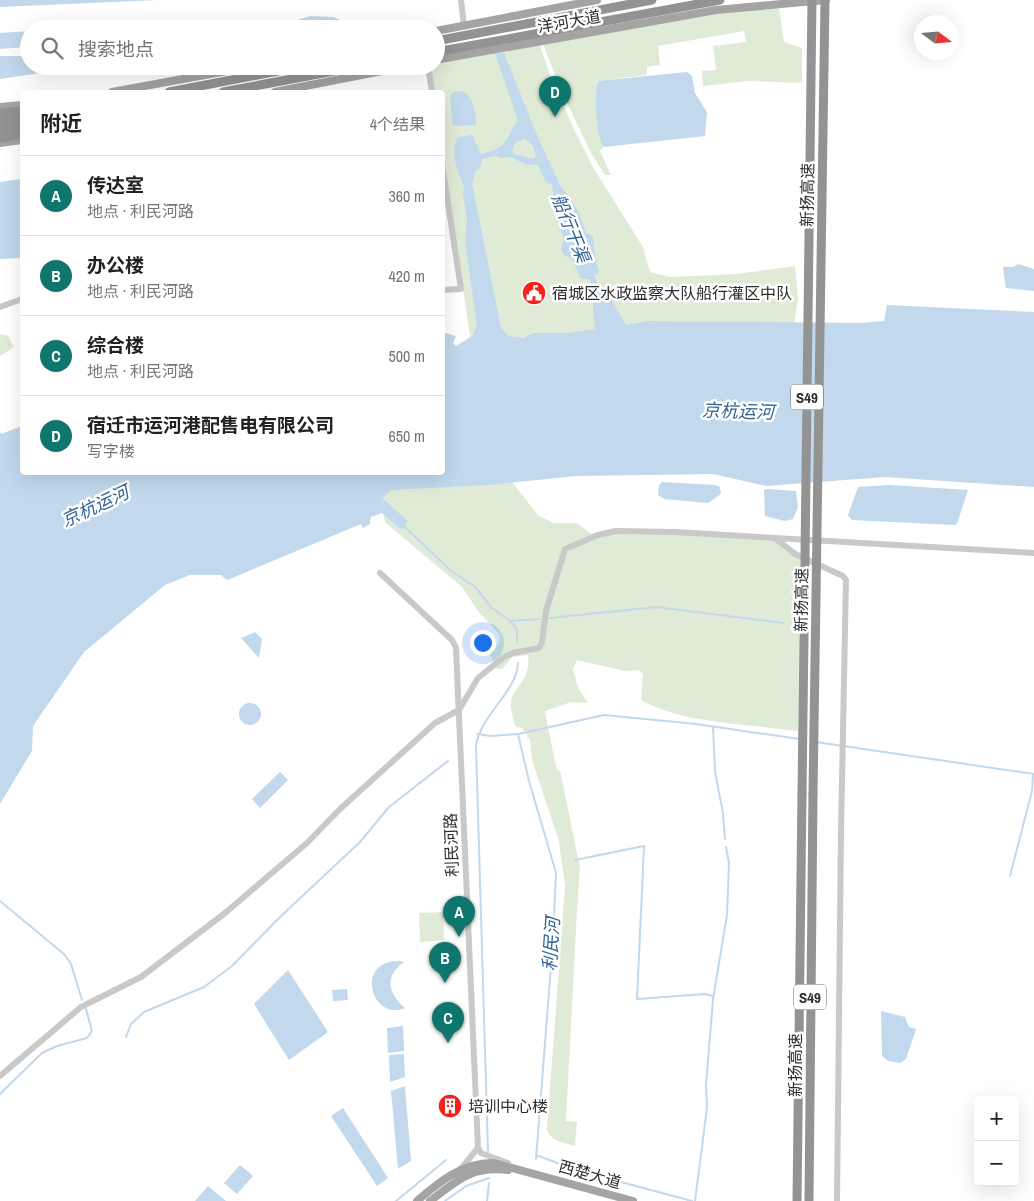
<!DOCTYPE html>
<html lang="zh">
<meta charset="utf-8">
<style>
:root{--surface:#fff;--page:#f2f2f2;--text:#222;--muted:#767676;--line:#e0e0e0;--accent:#0f766e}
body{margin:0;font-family:"Archivo Narrow","Noto Sans SC",sans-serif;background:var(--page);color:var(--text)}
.controls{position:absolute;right:15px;bottom:15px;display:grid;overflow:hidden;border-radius:5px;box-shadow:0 5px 20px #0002}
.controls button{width:45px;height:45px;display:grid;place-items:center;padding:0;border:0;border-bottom:1px solid var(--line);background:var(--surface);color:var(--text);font:25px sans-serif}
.compass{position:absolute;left:914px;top:15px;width:45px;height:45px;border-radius:50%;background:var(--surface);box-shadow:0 5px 20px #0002;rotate:106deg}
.you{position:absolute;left:482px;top:642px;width:18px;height:18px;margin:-12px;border:4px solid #fff;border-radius:50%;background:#1a73e8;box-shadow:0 0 0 8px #1a73e833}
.badge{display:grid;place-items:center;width:32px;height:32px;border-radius:50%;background:var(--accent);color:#fff;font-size:16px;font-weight:700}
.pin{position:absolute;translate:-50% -41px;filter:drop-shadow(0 1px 2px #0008)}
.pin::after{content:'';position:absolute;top:26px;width:18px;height:15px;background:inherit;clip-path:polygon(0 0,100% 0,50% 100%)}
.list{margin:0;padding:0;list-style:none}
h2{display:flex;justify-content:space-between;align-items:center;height:65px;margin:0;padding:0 20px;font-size:21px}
h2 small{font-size:16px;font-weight:400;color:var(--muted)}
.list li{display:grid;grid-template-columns:32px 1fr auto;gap:15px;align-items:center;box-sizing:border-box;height:80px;padding:0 20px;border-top:1px solid var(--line)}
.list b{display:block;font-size:19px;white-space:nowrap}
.list p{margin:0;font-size:16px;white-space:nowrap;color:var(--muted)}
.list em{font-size:16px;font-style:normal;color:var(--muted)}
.icon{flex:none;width:28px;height:28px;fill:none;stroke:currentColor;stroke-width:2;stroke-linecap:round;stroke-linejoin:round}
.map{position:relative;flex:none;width:1034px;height:1201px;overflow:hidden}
.search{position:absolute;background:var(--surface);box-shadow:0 5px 20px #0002;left:20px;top:20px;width:425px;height:55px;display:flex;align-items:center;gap:12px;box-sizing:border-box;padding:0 18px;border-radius:28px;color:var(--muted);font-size:19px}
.panel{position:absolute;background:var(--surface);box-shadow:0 5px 20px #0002;left:20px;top:90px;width:425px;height:385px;border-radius:5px}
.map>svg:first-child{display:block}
.green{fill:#e0ebd7}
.water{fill:#c1d8ed;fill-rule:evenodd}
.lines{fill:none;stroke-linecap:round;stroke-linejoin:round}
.stream{stroke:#c1d8ed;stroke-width:2}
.minor{stroke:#c9c9c9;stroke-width:6}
.major{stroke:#a4a4a4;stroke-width:8}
.highway{stroke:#939393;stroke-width:9}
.highway-bridge{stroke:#939393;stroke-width:9}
.labels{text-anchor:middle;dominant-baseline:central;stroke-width:5;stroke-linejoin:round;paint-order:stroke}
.shield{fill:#fff;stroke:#6b6b6b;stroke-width:1}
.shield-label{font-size:15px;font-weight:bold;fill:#2c2c2c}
.street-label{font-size:16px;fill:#2c2c2c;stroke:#fff}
.poi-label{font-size:16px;fill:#2c2c2c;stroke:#fff;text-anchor:start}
.water-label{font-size:18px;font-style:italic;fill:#336594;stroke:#fff}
</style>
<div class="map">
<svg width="1034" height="1201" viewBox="0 0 1034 1201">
<rect width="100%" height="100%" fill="#fff"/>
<!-- green -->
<path class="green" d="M779 8 784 42 802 48V83L748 81 703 86 702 71 716 70 713 46 746 42 744 31 658 46 660 65 647 67V75L597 81 599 136 604 147 600 151 611 175H605L591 153 560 88 543 44 727 12Z
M540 45 548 70 572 125 594 169 643 247 650 272 670 277 737 274 795 266 798 299 794 323 665 321 472 349 443 154 442 92H433L429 66Z
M0 334 8 336 14 347 0 356Z
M512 482 539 516 554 523H577L595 537 637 530 679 529 777 536 799 553 800 561 798 731C749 724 684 724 641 700L643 674 639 670 625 671 577 660 573 669 578 688 588 703 571 702 545 711 555 763 558 771 560 770 580 868 577 910 566 1121 577 1122 575 1146C564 1142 550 1142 547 1129L565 886 559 841 532 760 530 740 522 728 515 726C514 719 510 710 511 702 513 686 532 680 528 655L512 657 502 669H497L487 649 496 648 500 640 499 634 478 611 462 587 386 523C381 511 381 497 391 489Z
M443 912 444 940 420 942 419 913Z"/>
<!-- water -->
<path class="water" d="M0 0H158L0 7Z
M310 16 333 17 345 22 346 29H73L247 20 295 21Z
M29 31 27 47 0 49V33Z
M500 53H504L539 140 560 185 578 211 586 233 593 236 595 256 599 273 594 275 601 291 609 289 614 304 626 325 649 321 862 323 884 321 887 305 1034 312V487L885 477 766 486 713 474 576 476 488 485 390 490 383 499 408 521 405 525 409 530 403 528 401 529 382 513 371 517 370 524 363 528 361 524 227 580 221 575H190L165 585 84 652 33 726 32 751 0 804V431L1 434 22 426V472H442L443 332 456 336 453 343 456 346 472 336 477 326 465 241 467 220 463 194 464 185C457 175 450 149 458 137L472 135 481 154C508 148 504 141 518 120L495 54ZM525 139 533 146 536 155 534 159 514 154 512 150 516 142ZM496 156 500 158 511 157 527 165H538L546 183 552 184 556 216 564 239 561 249 564 255 572 259 581 279H589L594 293 592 295 595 329 568 333H533L524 338 508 336 501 328 472 184 475 172 480 168 482 159Z
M0 56H29V66H50L40 73 0 79Z
M687 72 692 76 695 93 707 112 705 136 604 147C596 137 594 93 598 81Z
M461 91C474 95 476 114 476 125L453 126 450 96 453 92Z
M22 179V258L0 259V182Z
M1018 264 1034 269V291L1006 288 1003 267H1013Z
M662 482 715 485 720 487 721 494 708 503 664 499 658 495 659 485Z
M889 485 968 490 957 524 954 525 852 520 848 515 858 487Z
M767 489 796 491 798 507 793 519 785 521 765 516 764 490Z
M255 632 262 639 259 658 241 638Z
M239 714a11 11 0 1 1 22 0a11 11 0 1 1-22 0Z
M280 772 288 780 260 808 252 799Z
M400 961 404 962C383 977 389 994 405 1008 371 1022 354 960 400 961Z
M288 970 328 1032 289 1060 254 1004Z
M347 989 348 1000 333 1001 332 990Z
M881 1011 905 1017 909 1027 916 1029 906 1059 901 1063 888 1061 882 1056Z
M403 1026 404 1051 388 1053 387 1028Z
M404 1054 405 1077 390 1082 389 1055Z
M405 1086 411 1161 398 1169 391 1091Z
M343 1108 388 1178 377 1186 331 1116Z
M240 1165 253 1176 237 1194 224 1183Z
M208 1186 226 1201H195Z"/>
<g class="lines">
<!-- stream -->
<path class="stream" d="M408 530 450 570 475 587 492 608 510 621 517 629V643
M550 618 656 607 783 623
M510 621 540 619
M713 727 715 772 723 813 725 839
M477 734 491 736 518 734 604 715 696 724 799 739
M518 734 529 781 556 873 553 940 536 1159
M816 742 1034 774
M575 860 644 846 637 999 705 994 713 996
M1010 876 1032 791 1033 774
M0 901 65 955 71 964 82 1000
M126 1037 131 1024 144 1012 204 987 232 966 280 917 360 842 389 807 448 761
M0 1094 42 1053 57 1046 87 1038 92 1031 86 1009
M488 1152 476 746C480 715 517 692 518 663
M536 1155 576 1170 692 1201
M396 1201 446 1160
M445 1201 466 1186 489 1178
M487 1201 489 1183
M695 1201 707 1108 706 1086 713 999 727 915 729 863 726 847"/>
<!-- minor -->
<path class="minor" d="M461 0 464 26
M428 66 432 92
M442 164 461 289 442 290
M0 307 22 299
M776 539 795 554 843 576 846 580 841 831 837 1201
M380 573 452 640 456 648 478 1148 481 1153 508 1163
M0 1076 81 1007 141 977 225 913 307 843 340 809 435 723 459 710 478 678 504 657 513 653 539 648 542 642 546 611 565 549 598 535 616 531 674 532 1034 553
M459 1171 478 1148"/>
<!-- major -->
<path class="major" d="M436 31 597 0
M436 60 716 10 826 0
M112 92 254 66
M275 92 407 66
M0 107 22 105
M0 143 22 140
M417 1201C439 1182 463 1162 494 1163L633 1201
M430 1201C458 1180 470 1166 508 1170"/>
<!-- highway -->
<path class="highway" d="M436 41 652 0
M436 52 720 0
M169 92 304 66
M223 92 360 66
M0 113 22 111
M0 121 22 118
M0 130 22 126
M0 138 22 134
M797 1201 802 794
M809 1201 813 794"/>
<!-- highway-bridge -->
<path class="highway-bridge" d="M802 794 812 0
M813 794 825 0"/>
</g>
<!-- icons -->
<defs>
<g id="civic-disc" transform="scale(1.25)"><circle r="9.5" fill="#f51f1b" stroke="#fff"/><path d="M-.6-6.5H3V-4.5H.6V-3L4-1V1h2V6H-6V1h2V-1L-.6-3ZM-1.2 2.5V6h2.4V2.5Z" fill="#fff"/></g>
<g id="building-disc" transform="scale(1.25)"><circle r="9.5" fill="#f51f1b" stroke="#fff"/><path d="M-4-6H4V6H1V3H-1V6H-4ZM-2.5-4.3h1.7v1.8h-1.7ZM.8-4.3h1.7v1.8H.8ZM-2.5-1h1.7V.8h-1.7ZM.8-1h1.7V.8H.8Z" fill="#fff"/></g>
</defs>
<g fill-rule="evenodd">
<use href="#civic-disc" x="534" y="293"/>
<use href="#building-disc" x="450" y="1106"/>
</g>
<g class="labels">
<!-- shield labels -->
<g class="shield">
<rect x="791" y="384.5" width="32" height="25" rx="4"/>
<rect x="794" y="984.5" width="32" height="25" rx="4"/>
</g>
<g class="shield-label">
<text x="807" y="397">S49</text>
<text x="810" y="997">S49</text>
</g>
<!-- street labels -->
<g class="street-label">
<text transform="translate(569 21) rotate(-10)">洋河大道</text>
<text transform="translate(807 195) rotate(-89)">新扬高速</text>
<text transform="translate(801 600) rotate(-89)">新扬高速</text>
<text transform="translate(451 845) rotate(-92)">利民河路</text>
<text transform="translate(795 1065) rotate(-90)">新扬高速</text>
<text transform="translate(590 1174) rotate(16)">西楚大道</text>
</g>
<!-- poi labels -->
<g class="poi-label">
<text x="552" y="293">宿城区水政监察大队船行灌区中队</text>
<text x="468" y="1106">培训中心楼</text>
</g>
<!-- water labels -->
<g class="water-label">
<text transform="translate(571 228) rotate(68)">船行干渠</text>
<text transform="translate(738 411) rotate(2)">京杭运河</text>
<text transform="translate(95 506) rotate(-25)">京杭运河</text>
<text transform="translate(551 944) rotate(-86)">利民河</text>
</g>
</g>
</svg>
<div class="controls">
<button>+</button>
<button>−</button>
</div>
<svg class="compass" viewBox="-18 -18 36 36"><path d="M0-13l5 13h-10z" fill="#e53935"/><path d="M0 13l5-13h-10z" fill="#767676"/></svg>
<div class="you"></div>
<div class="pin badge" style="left:459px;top:937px">A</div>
<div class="pin badge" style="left:445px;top:983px">B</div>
<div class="pin badge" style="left:448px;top:1043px">C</div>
<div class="pin badge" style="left:555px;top:117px">D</div>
<div class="search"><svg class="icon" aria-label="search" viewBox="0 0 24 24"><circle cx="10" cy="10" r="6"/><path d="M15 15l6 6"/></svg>搜索地点</div>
<section class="panel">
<h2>附近<small>4个结果</small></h2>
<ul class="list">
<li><span class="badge">A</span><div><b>传达室</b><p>地点 · 利民河路</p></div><em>360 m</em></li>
<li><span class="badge">B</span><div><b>办公楼</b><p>地点 · 利民河路</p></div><em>420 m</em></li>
<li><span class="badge">C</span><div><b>综合楼</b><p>地点 · 利民河路</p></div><em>500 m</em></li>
<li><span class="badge">D</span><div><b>宿迁市运河港配售电有限公司</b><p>写字楼</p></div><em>650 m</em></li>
</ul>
</section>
</div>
